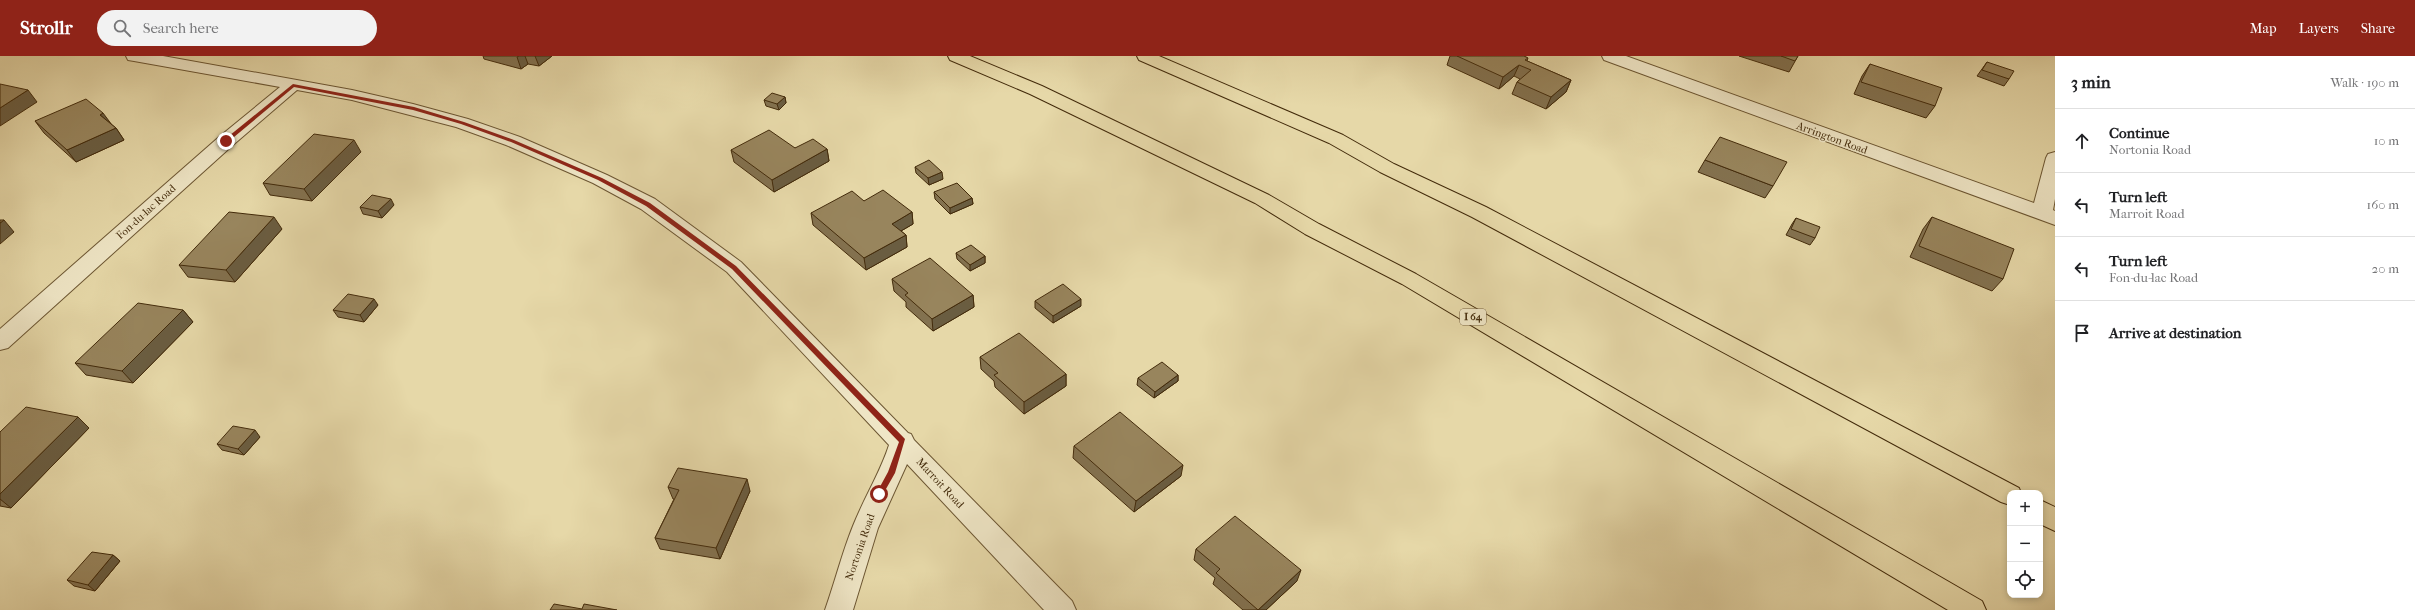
<!DOCTYPE html>
<meta charset="utf-8">
<style>
:root{--surface:#fff;--page:#f2f2f2;--text:#202124;--muted:#757577;--line:#e0e0e0;--accent:#8f2418}
body{margin:0;font-family:"IM FELL French Canon",serif;background:var(--page);color:var(--text)}
.controls{position:absolute;right:12px;bottom:12px;display:grid;overflow:hidden;border-radius:8px;box-shadow:0 2px 6px #0003}
.controls button{width:36px;height:36px;display:grid;place-items:center;padding:0;border:0;border-bottom:1px solid var(--line);background:var(--surface);color:var(--text);font:20px sans-serif}
.stop{position:absolute;width:12px;height:12px;margin:-9px;border:3px solid #8f2418;border-radius:50%;background:#fff}
.stop.end{background:#8f2418;border-color:#fff;box-shadow:0 1px 4px #0008}
.list{margin:0;padding:0;list-style:none}
h2{display:flex;justify-content:space-between;align-items:center;height:52px;margin:0;padding:0 16px;font-size:17px}
h2 small{font-size:13px;font-weight:400;color:var(--muted)}
.list li{display:grid;grid-template-columns:26px 1fr auto;gap:12px;align-items:center;box-sizing:border-box;height:64px;padding:0 16px;border-top:1px solid var(--line)}
.list b{display:block;font-size:15px;white-space:nowrap}
.list p{margin:0;font-size:13px;white-space:nowrap;color:var(--muted)}
.list em{font-size:13px;font-style:normal;color:var(--muted)}
.icon{flex:none;width:22px;height:22px;fill:none;stroke:currentColor;stroke-width:2;stroke-linecap:round;stroke-linejoin:round}
.map{position:relative;flex:none;width:2055px;height:554px;overflow:hidden}
header{display:flex;align-items:center;gap:24px;box-sizing:border-box;height:56px;padding:0 20px;background:var(--accent);color:#fff}
header strong{font-size:19px}
nav{display:flex;gap:22px;margin-inline-start:auto;font-size:14px}
.search{width:280px;height:36px;background:var(--page);display:flex;align-items:center;gap:10px;box-sizing:border-box;padding:0 14px;border-radius:22px;color:var(--muted);font-size:15px}
main{display:flex}
aside{flex:1;background:var(--surface)}
.map>svg:first-child{display:block}
.lines{fill:none;stroke-linecap:round;stroke-linejoin:round}
.street-casing{stroke:#6c5632;stroke-width:2}
.highway-casing{stroke:#432b0b;stroke-width:2}
.street{fill:#efe6c6;fill-rule:evenodd}
.highway{fill:#e6d8a8;fill-rule:evenodd}
.wall{fill:#837250;stroke:#432b0b}
.shaded-wall{fill:#6a5d41;stroke:#432b0b}
.building{fill:#98855d;stroke:#432b0b}
.route{fill:#8f2418}
.labels{text-anchor:middle;dominant-baseline:central;stroke-width:3;stroke-linejoin:round;paint-order:stroke}
.shield{fill:#efe6c6;stroke:#776343;stroke-width:1}
.shield-label{font-size:10px;font-weight:bold;fill:#432b0b}
.street-label{font-size:11px;fill:#432b0b;stroke:#efe6c6}
</style>
<header>
<strong>Strollr</strong>
<div class="search"><svg class="icon" aria-label="search" viewBox="0 0 24 24"><circle cx="10" cy="10" r="6"/><path d="M15 15l6 6"/></svg>Search here</div>
<nav><a>Map</a><a>Layers</a><a>Share</a></nav>
</header>
<main>
<div class="map">
<svg width="2055" height="554" viewBox="0 0 2055 554">
<rect width="100%" height="100%" fill="#e6d8a8"/>
<filter id="stains"><feTurbulence type="fractalNoise" baseFrequency=".005" numOctaves="4"/><feColorMatrix values="0 0 0 0 .2 0 0 0 0 .09 0 0 0 0 .02 0 0 0 .5 -.17"/></filter>
<radialGradient id="worn" r=".72"><stop offset=".6" stop-color="#630" stop-opacity="0"/><stop offset="1" stop-color="#630" stop-opacity=".3"/></radialGradient>
<g class="lines">
<!-- street casing -->
<g class="street-casing">
<path id="street" d="M126 0H163L352 34 413 48 468 63 520 81 607 119 655 143 741 206 908 377 911 378 914 384 1072 545 1076 554H1044L907 408 878 472 853 554H825C835 526 842 497 853 470 864 442 880 417 889 389L727 216 641 153 593 127 506 89 456 71 352 44 297 34 233 89 8 292 0 294V273L219 81 280 31 134 5 128 4Z
M1602 0H1626L2034 147 2046 102 2048 98 2055 96V143L2053 154 2055 155V169L1604 4Z"/>
</g>
<!-- highway casing -->
<g class="highway-casing">
<path id="highway" d="M948 0H970L1042 30 1269 139 1319 168 1416 218 1982 545 1986 554H1948L1402 228 1305 178 1255 147 1030 38 950 4Z
M1137 0H1159L1343 79 1394 108 1486 151 2019 432 2021 437H2010V449L2001 446 1472 161 1380 116 1329 87 1139 4Z
M2040 444 2055 451V475L2040 468Z"/>
</g>
<!-- street -->
<use href="#street" class="street"/>
<!-- highway -->
<use href="#highway" class="highway"/>
</g>
<!-- wall -->
<path class="wall" d="M483 0H552L539 10 528 8 521 13 484 3Z
M1450 0H1524L1528 2 1527 5 1571 24 1566 36 1546 53 1512 38 1517 26 1520 23 1514 20 1499 33 1447 9Z
M1739 0H1798L1789 16Z
M1987 6 2009 23 2004 30 1977 20Z
M1870 8 1935 50 1926 62 1854 38 1862 20Z
M785 41 786 47 779 54 766 50 764 44Z
M35 65 112 69 116 72 124 84 76 106 44 77Z
M795 92 827 93 829 105 774 136 734 106 731 94Z
M361 96 312 145 270 139 263 127Z
M1705 104 1773 130 1765 142 1698 116Z
M915 111 943 123 929 129 916 117Z
M934 136 972 142 973 148 950 158 935 143Z
M864 145 912 156 913 168 901 175 906 179 907 191 866 214 813 169 811 157Z
M394 149 382 162 363 158 360 151Z
M1932 161 2003 223 1992 235 1910 201 1923 173Z
M1796 162 1815 182 1810 189 1786 179 1792 168Z
M282 173 235 226 188 221 179 209Z
M956 197 985 200V207L970 215 957 203Z
M892 223 973 239 974 251 933 275 906 251V246L894 235Z
M1035 245 1081 250 1053 267 1035 252Z
M378 249 364 266 338 261 333 254Z
M183 254 193 266 133 327 86 319 75 307Z
M980 301 1066 318V330L1024 358 995 331 994 325 981 313Z
M1178 319V325L1154 342 1137 329 1138 322Z
M78 361 89 372 11 452 0 450V376Z
M260 381 244 399 222 394 217 388Z
M1074 390 1181 420 1134 456 1073 402Z
M668 431 750 435 720 503 660 493 655 482 674 443H673Z
M1196 493 1297 525 1266 554H1243L1213 528 1215 522 1194 504Z
M113 499 120 505 95 535 74 530 67 524Z"/>
<!-- shaded-wall -->
<path class="shaded-wall" d="M519 0H525L528 8 521 13 517 1Z
M535 0H552L539 10Z
M1519 9 1514 20 1499 33 1503 21Z
M1571 24 1566 36 1546 53 1551 41Z
M28 34 37 46 0 70V52Z
M785 41 786 47 779 54 777 48Z
M103 57 112 69 100 59Z
M116 72 124 84 76 106 67 94Z
M354 84 361 96 312 145 304 133Z
M827 93 829 105 774 136 772 124Z
M942 116 943 123 929 129 928 122Z
M972 142 973 148 950 158V152Z
M391 143 394 149 382 162 378 155Z
M912 156 913 168 894 179 892 168Z
M274 161 282 173 235 226 226 214Z
M4 164 14 176 0 188V167Z
M906 179 907 191 866 214 864 202Z
M985 200V207L970 215V209Z
M973 239 974 251 933 275 932 263Z
M374 243 378 249 364 266 360 259Z
M1081 243V250L1053 267V260Z
M183 254 193 266 133 327 122 315Z
M1066 318V330L1024 358V346Z
M1178 319V325L1154 342 1155 336Z
M78 361 89 372 11 452 0 443V438Z
M255 374 260 381 244 399 238 393Z
M1183 409 1181 420 1134 456 1136 445Z
M747 423 750 435 720 503 716 492Z
M113 499 120 505 95 535 88 529Z
M1301 514 1297 525 1266 554H1258Z"/>
<!-- building -->
<path class="building" d="M1457 0H1524L1528 2 1525 4 1571 24 1551 41 1517 26 1531 14 1519 9 1503 21Z
M1781 0H1798L1795 5Z
M1987 6 2014 15 2009 23 1982 14Z
M1870 8 1942 32 1935 50 1861 26Z
M0 28 28 34 0 52Z
M772 37 785 41 777 48 764 44Z
M86 43 103 57 100 59 116 72 67 94 35 65Z
M769 74 795 92 813 83 827 93 772 124 731 94Z
M314 78 354 84 304 133 263 127Z
M1720 81 1787 106 1773 130 1705 104Z
M929 104 942 116 928 122 915 111Z
M957 127 972 142 950 152 934 136Z
M883 134 912 156 892 168 906 179 864 202 811 157 852 135 864 145Z
M372 139 391 143 378 155 360 151Z
M229 156 274 161 226 214 179 209Z
M1932 161 2014 193 2003 223 1919 190Z
M1796 162 1820 171 1815 182 1791 173Z
M0 164H4L0 167Z
M971 189 985 200 970 209 956 197Z
M930 202 973 239 932 263 905 239 908 237 892 223Z
M1063 228 1081 243 1053 260 1035 245Z
M348 238 374 243 360 259 333 254Z
M138 247 183 254 122 315 75 307Z
M1019 277 1066 318 1024 346 994 319 998 317 980 301Z
M1162 306 1178 319 1155 336 1138 322Z
M26 351 78 361 0 438V376Z
M1120 356 1183 409 1136 445 1074 390Z
M233 370 255 374 238 393 217 388Z
M678 412 747 423 716 492 655 482 679 434 668 431Z
M1235 460 1301 514 1258 554 1216 517 1220 513 1196 493Z
M92 496 113 499 88 529 67 524Z
M554 548 582 553 584 548 617 554H550Z"/>
<!-- route -->
<path class="route" d="M293 28 414 51 464 66 514 84 602 122 650 147 736 210 905 383 895 417 882 440H877L876 438 888 416 899 386 732 213 646 150 598 124 511 86 461 68 413 54 294 31 228 86H224V84Z"/>
<g class="labels">
<!-- shield labels -->
<rect class="shield" x="1460" y="253" width="26" height="16" rx="3"/>
<g class="shield-label">
<text x="1473" y="261">I 64</text>
</g>
<!-- street labels -->
<g class="street-label">
<text transform="translate(1832 82) rotate(20)">Arrington Road</text>
<text transform="translate(146 156) rotate(-42)">Fon-du-lac Road</text>
<text transform="translate(940 427) rotate(47)">Marroit Road</text>
<text transform="translate(860 491) rotate(-71)">Nortonia Road</text>
</g>
</g>
<rect width="100%" height="100%" filter="url(#stains)"/>
<rect width="100%" height="100%" fill="url(#worn)"/>
</svg>
<div class="controls">
<button>+</button>
<button>−</button>
<button><svg class="icon" aria-label="locate" viewBox="0 0 24 24"><circle cx="12" cy="12" r="6"/><path d="M12 2v4M12 18v4M2 12h4M18 12h4"/></svg></button>
</div>
<div class="stop" style="left:879px;top:438px"></div>
<div class="stop end" style="left:226px;top:85px"></div>
</div>
<aside>
<h2>3 min<small>Walk · 190 m</small></h2>
<ul class="list">
<li><svg class="icon" aria-label="ahead" viewBox="0 0 24 24"><path d="M12 20V5M6 11l6-6 6 6"/></svg><div><b>Continue</b><p>Nortonia Road</p></div><em>10 m</em></li>
<li><svg class="icon" aria-label="left" viewBox="0 0 24 24"><path d="M17 20v-9H6M10 6l-5 5 5 5"/></svg><div><b>Turn left</b><p>Marroit Road</p></div><em>160 m</em></li>
<li><svg class="icon" aria-label="left" viewBox="0 0 24 24"><path d="M17 20v-9H6M10 6l-5 5 5 5"/></svg><div><b>Turn left</b><p>Fon-du-lac Road</p></div><em>20 m</em></li>
<li><svg class="icon" aria-label="arrive" viewBox="0 0 24 24"><path d="M6 21V4h12l-3 4 3 4H6"/></svg><div><b>Arrive at destination</b></div></li>
</ul>
</aside>
</main>
